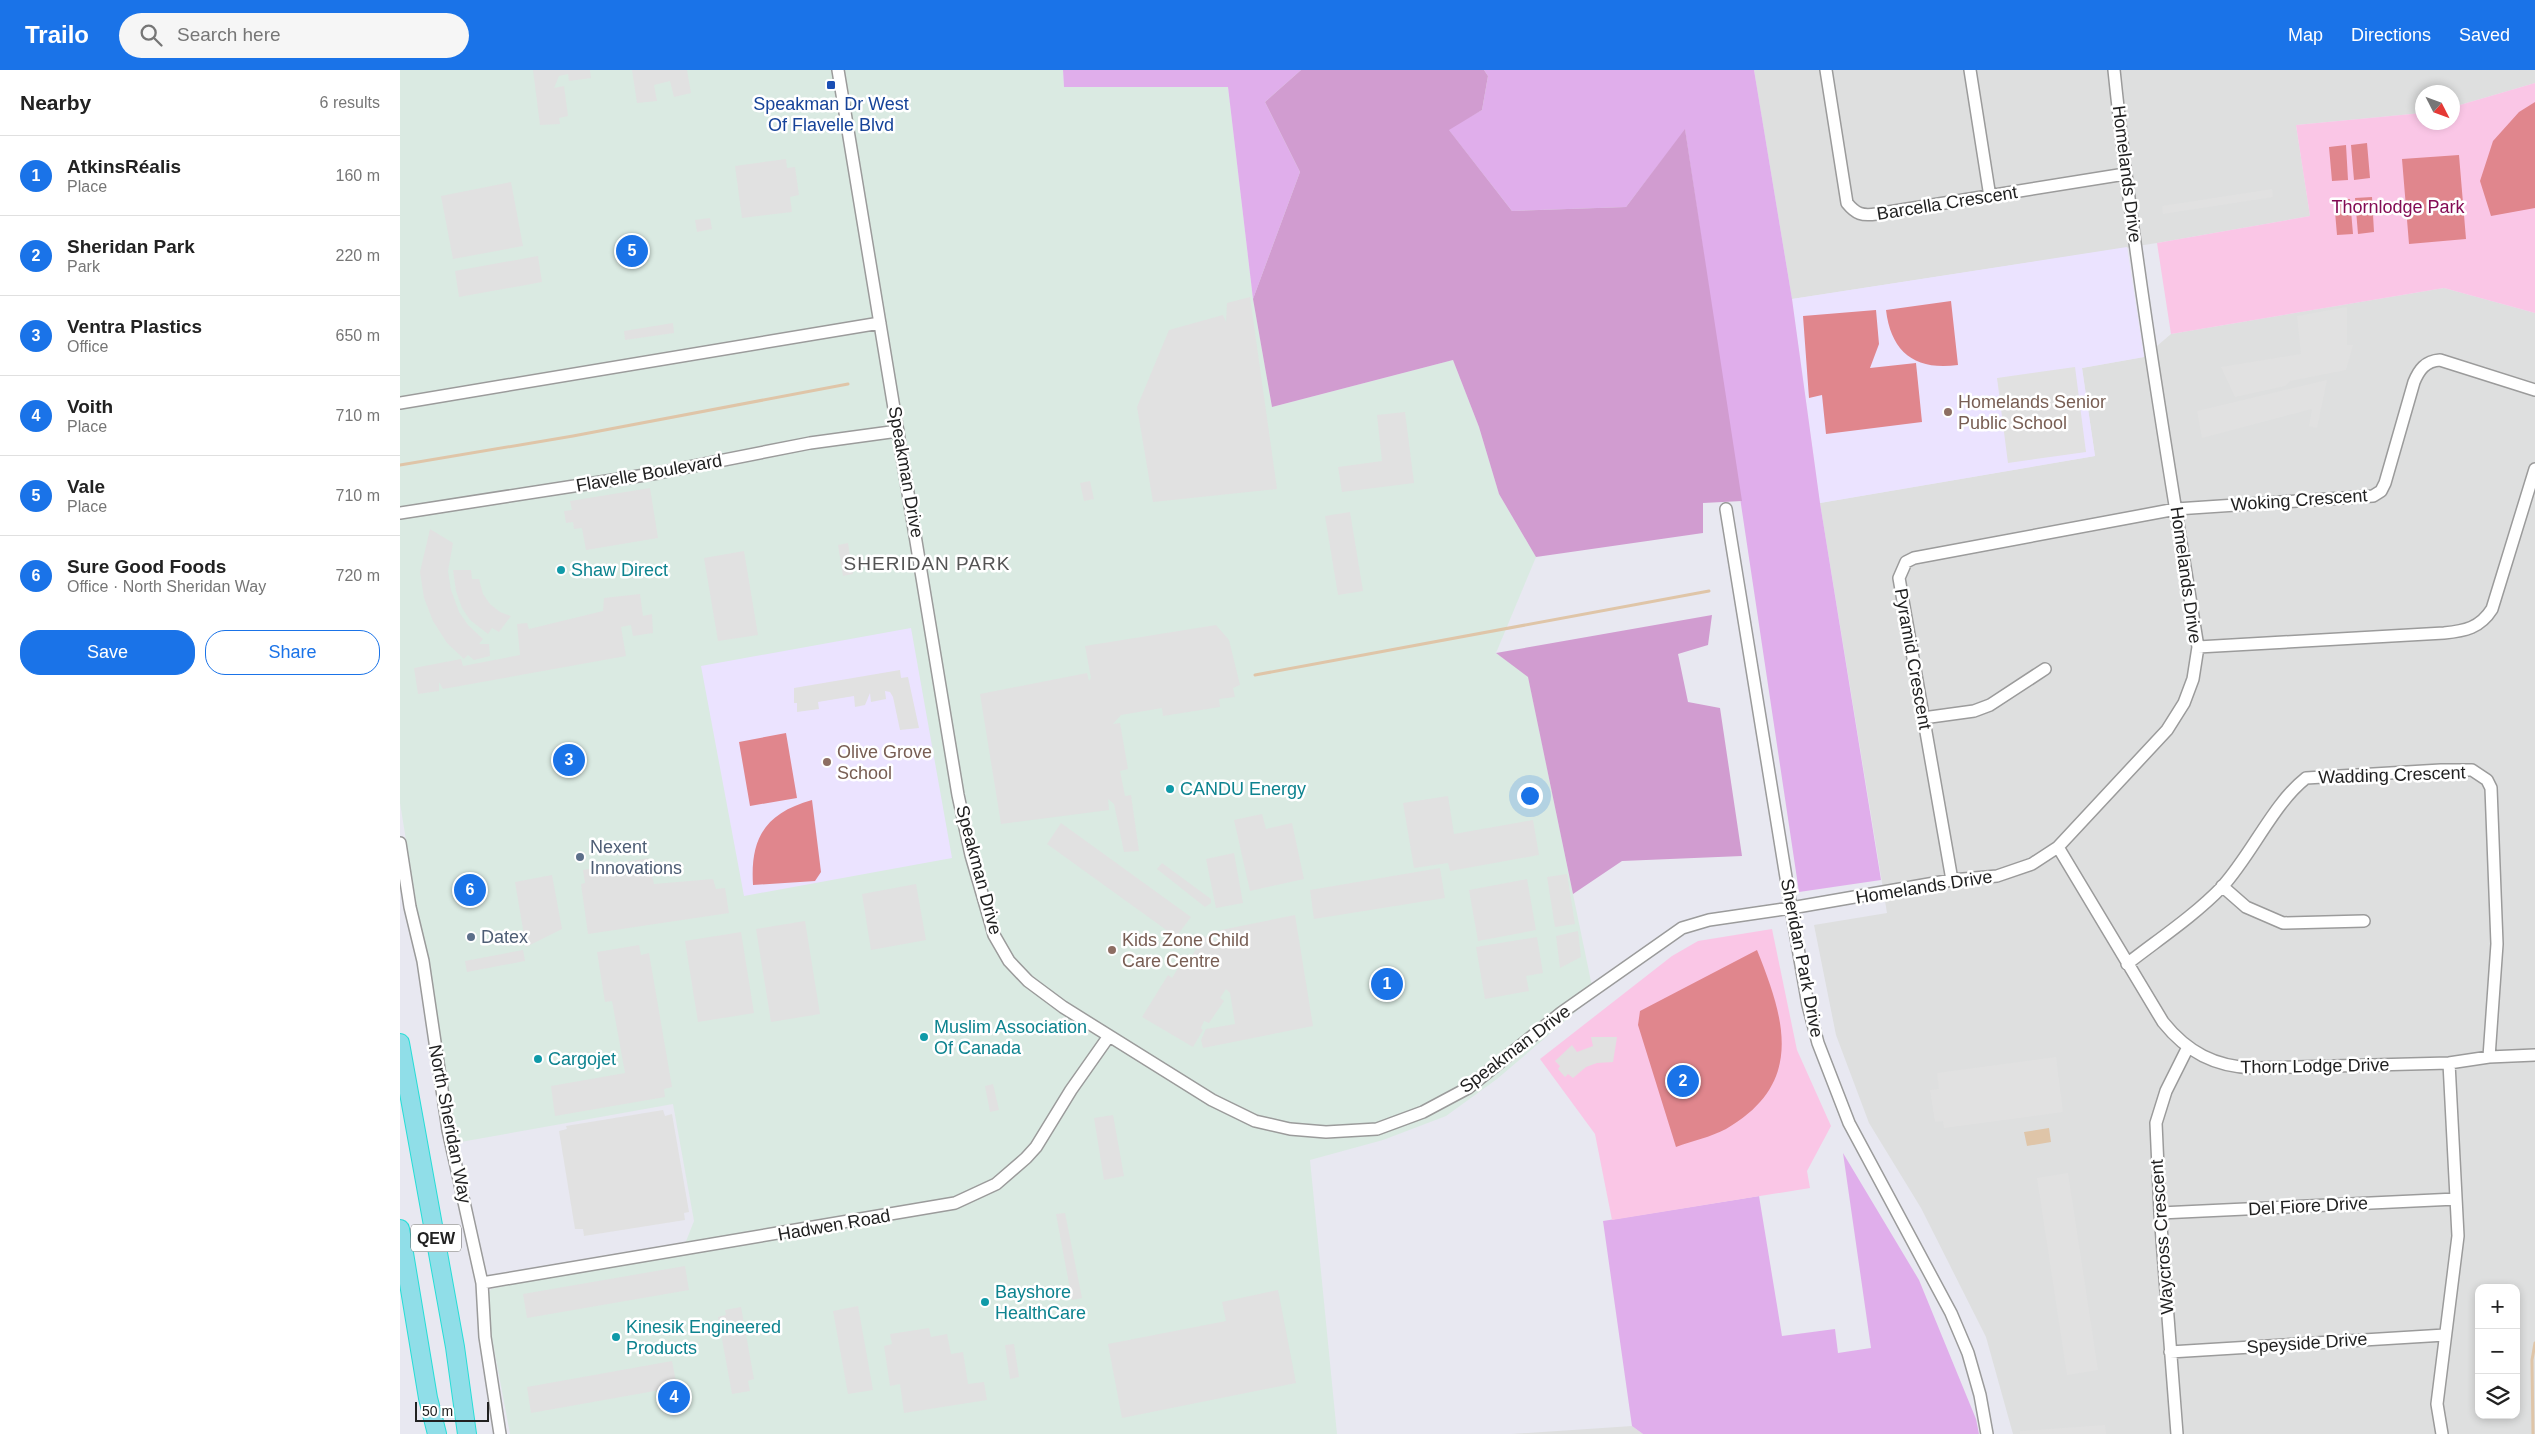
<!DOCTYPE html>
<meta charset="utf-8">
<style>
:root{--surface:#fff;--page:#f6f6f6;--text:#222;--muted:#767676;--line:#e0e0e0;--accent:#1a73e8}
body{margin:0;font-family:Helvetica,sans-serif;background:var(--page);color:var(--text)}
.controls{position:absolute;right:15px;bottom:15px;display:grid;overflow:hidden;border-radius:10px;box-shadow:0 2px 8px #0003}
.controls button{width:45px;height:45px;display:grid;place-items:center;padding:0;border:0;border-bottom:1px solid var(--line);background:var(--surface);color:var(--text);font:25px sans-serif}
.compass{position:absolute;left:2015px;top:15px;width:45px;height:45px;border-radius:50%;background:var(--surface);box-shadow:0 2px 8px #0003;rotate:132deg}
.scale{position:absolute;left:15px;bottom:12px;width:74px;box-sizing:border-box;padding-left:5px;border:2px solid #212121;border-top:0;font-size:14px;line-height:18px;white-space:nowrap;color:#212121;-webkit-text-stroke:4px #fff;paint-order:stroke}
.you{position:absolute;left:1129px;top:725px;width:18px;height:18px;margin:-12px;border:4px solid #fff;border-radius:50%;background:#1a73e8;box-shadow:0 0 0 8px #1a73e833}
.badge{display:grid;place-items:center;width:32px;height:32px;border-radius:50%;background:var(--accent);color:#fff;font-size:16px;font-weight:700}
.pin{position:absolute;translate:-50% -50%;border:2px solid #fff;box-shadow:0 1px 5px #0006}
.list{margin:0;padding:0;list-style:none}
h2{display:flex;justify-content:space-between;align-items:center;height:65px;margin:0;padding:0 20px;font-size:21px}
h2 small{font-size:16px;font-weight:400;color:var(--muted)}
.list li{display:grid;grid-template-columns:32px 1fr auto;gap:15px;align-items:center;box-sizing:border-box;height:80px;padding:0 20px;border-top:1px solid var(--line)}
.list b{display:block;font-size:19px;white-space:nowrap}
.list p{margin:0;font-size:16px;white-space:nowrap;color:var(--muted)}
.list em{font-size:16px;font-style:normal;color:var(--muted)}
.actions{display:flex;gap:10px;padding:15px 20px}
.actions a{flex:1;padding:11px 0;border:1px solid var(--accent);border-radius:20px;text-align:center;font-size:18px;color:var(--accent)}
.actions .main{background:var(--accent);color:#fff}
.icon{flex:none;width:28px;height:28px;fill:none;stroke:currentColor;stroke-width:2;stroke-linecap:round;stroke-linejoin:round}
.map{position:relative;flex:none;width:2135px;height:1364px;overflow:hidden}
header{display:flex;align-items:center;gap:30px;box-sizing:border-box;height:70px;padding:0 25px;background:var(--accent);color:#fff}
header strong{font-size:24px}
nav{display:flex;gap:28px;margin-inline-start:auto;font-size:18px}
.search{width:350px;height:45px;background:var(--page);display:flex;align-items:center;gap:12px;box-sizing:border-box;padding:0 18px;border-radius:28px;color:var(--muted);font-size:19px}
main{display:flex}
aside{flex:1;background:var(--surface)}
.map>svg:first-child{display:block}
.residential{fill:#dedfdf;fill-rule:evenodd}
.industrial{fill:#daeae2}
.education{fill:#ebe3ff}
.grass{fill:#e0aeeb}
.forest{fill:#d19cd0}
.park{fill:#fac6e6}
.pitch{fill:#e0868d}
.parking{fill:#e1e1e1}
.water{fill:#dfc5a8}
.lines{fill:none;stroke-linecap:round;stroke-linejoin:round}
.stream{stroke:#dfc5a8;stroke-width:3}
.minor-casing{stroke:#9b9b9b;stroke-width:14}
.highway-casing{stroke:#27ddd6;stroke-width:20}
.minor{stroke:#fff;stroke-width:11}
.highway{stroke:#90dee8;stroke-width:18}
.transit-dot{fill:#1a4fb4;stroke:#fff;stroke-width:2}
.education-dot{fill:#8d6e63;stroke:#fff;stroke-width:2}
.culture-dot{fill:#0f9aa8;stroke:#fff;stroke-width:2}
.service-dot{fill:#5c6f8a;stroke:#fff;stroke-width:2}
.labels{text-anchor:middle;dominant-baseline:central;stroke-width:5;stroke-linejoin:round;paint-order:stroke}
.shield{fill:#fff;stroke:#646464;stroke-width:1}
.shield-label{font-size:16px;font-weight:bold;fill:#212121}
.transit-label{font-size:18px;fill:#164399;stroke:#fff}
.street-label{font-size:18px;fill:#212121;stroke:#fff}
.park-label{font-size:18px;fill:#830b54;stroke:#fff}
.education-label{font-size:18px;fill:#785e54;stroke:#fff;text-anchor:start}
.culture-label{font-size:18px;fill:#0d838f;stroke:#fff;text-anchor:start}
.service-label{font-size:18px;fill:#4e5e75;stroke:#fff;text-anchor:start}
.neighbourhood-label{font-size:19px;letter-spacing:1px;fill:#545454;stroke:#fff}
</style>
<header>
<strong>Trailo</strong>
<div class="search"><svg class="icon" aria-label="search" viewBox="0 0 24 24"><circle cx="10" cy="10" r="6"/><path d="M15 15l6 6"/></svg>Search here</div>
<nav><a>Map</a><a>Directions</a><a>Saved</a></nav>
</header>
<main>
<aside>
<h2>Nearby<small>6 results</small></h2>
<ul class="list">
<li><span class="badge">1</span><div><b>AtkinsRéalis</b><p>Place</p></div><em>160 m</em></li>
<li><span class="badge">2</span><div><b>Sheridan Park</b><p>Park</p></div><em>220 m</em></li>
<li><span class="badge">3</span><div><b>Ventra Plastics</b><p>Office</p></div><em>650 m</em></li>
<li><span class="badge">4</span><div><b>Voith</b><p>Place</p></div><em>710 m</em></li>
<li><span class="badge">5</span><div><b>Vale</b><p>Place</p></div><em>710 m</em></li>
<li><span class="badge">6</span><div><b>Sure Good Foods</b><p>Office · North Sheridan Way</p></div><em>720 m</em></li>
</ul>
<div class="actions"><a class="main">Save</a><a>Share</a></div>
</aside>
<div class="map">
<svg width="2135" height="1364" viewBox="0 0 2135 1364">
<rect width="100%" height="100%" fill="#e8e8f1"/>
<!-- residential -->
<path class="residential" d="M1354 0H2135V13L2053 37 2052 22H2022V43L1896 55 1910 146 1757 173 1392 229Z
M2044 218 2135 243V1364H1613L1586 1267 1521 1138 1469 1053 1436 965 1414 855 1487 843 1420 433 1695 386 1682 298 1744 287 1771 264ZM2079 1218H2116V1345H2079Z
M1232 1356 1243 1364H1112Z"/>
<!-- industrial -->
<path class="industrial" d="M0 0H663L664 17H828L853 229 872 337 1053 290 1079 357 1099 424 1136 487 1096 583 1128 606 1194 926 1097 1009 1046 1046 983 1070 910 1090 937 1364H110L85 1231 91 1219 187 1196 283 1179 294 1151 273 1034 55 1073 0 733Z"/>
<!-- education -->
<path class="education" d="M1727 177 1744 287 1682 298 1695 386 1420 433 1392 229Z
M511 558 552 788 344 826 301 596Z"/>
<!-- grass -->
<path class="grass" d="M663 0H901L865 32 900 102 853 229 828 17H664Z
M1084 0H1354L1392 229 1420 433 1481 810 1399 822 1285 60 1226 137 1112 141 1048 59 1082 40 1088 6Z
M1443 1083 1519 1210 1576 1349 1579 1364H1243L1232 1356 1203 1151 1359 1126 1382 1266 1435 1259 1438 1283 1471 1278Z"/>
<!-- forest -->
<path class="forest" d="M901 0H1084L1088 6 1082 40 1049 60 1112 141 1226 137 1285 59 1342 431 1303 433V463L1136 487 1099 424 1079 357 1053 290 872 337 853 229 900 102 865 32Z
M1312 545 1308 575 1278 584 1288 632 1320 638 1342 786 1222 791 1173 824 1128 607 1096 583Z"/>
<!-- park -->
<path class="park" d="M2135 13V243L2044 218 1771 264 1757 173 1910 146 1896 55 2022 43V52H2052L2053 37Z
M1372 859 1397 980 1431 1056 1407 1101 1410 1118 1212 1150 1195 1064 1140 989 1272 886 1298 871Z"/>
<!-- pitch -->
<path class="pitch" d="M2135 32V138L2091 146 2080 111 2093 71 2119 42Z
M1967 73 1970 108 1954 110 1951 75Z
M1946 75 1948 110 1932 111 1929 77Z
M2059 85 2066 169 2009 174 2002 89Z
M1972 127 1974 162 1958 164 1955 128Z
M1950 129 1953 164 1937 165 1934 130Z
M1551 231 1558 295C1515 301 1491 282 1486 240Z
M1476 240 1479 274 1470 298 1516 293 1522 352 1426 364 1422 325 1409 328 1403 246Z
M386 663 397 728 350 736 339 672Z
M412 730 421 802 415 811 353 815C350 767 366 743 412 730Z
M1357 880C1385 950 1405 1013 1326 1059 1311 1067 1292 1071 1276 1077L1238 955 1240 941Z"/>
<!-- parking -->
<path class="parking" d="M133 0H190L191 8 169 11 168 4 159 6 154 18 164 16 168 46 159 48 160 54 140 55Z
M232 0H287L291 23 274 27 270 11 254 15 257 31 237 33Z
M386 89 387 98 395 97 399 125 390 127 392 142 342 148 335 96Z
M111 112 123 176 53 189 41 126Z
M1872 119 1873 127 1763 144 1762 136Z
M310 148 312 159 297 162 295 150Z
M138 186 142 212 59 227 55 201Z
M850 227 877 419 753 432 737 337 769 260 823 245 826 252 827 233Z
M1947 237V275H1953L1946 300 1890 311 1885 316 1835 327 1821 297 1901 284 1897 246Z
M273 253 274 263 225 270 224 261Z
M1675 297 1686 382 1608 393 1597 308Z
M1927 310 1917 358 1909 356 1912 339 1802 368 1797 341Z
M1005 342 1014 413 942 422 938 397 982 391 977 345Z
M690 411 694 429 684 431 680 413Z
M250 418 258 468 186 480 182 458 174 459 173 452 166 453 164 441 172 440 170 431Z
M950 442 963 521 938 525 925 446Z
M30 459 53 473 48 501 51 520 59 542 68 555 83 569 79 574H89L90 586 74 590 68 585 64 589 47 573 33 551 24 528 20 502Z
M448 473 453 504 443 506 438 475Z
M344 481 358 565 318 571 304 488Z
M53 500H71L72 509H79L83 524 90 534 100 542 111 546 99 562 92 558 88 564 70 550 62 538 56 521Z
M240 524 243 546 252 544 253 563 233 566 231 555 221 557 226 586 43 619 39 612V621L18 624 14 598 61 589 63 596 120 585 117 554 127 553 129 559 203 541 204 528Z
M816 555 829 570 840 615 833 618 835 627 819 629 820 637 763 646 762 638 721 645 713 654 720 653 728 699 720 701 725 726 731 725 739 781 724 782 714 734 708 729 709 740 601 754 580 624 687 603 689 611 691 608 685 576Z
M500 600 501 608 508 607 519 658 500 660 493 627 490 622 485 621 486 629 471 632 470 623 465 635 455 637 454 626 418 632 419 639 397 642V633H394V618Z
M1048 726 1054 764 1133 750 1139 785 1050 801 1048 793 1014 798 1003 733Z
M862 744 866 759 892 753 904 809 850 821 834 750Z
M661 753 791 847 776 867 647 774Z
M834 783 843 833 816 838 806 789Z
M248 788 254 814 313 809 316 819 325 818 329 843 188 864 181 814 185 813 183 800Z
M762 793 811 829V833L805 837 757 799Z
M1040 798 1045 828 914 849 910 820Z
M1167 804 1175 854 1155 857 1147 807Z
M152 805 162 859 126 877 115 812Z
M1127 809 1136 860 1078 871 1069 820Z
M516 814 526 870 471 880 462 824Z
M895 845 913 956 803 978 801 970 806 959 835 954 830 923 826 919 820 928 824 931 809 953 804 951 801 958 803 960 793 977 742 947 768 905 772 908 786 885 791 887 804 866 816 871 821 860Z
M405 851 420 944 371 952 356 859Z
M1178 861 1181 887 1160 898 1156 866Z
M341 862 354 943 298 952 285 871Z
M1137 867 1143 903 1126 906 1129 921 1085 929 1076 877Z
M239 875 241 885 249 883 272 1017 264 1019 265 1027 155 1046 151 1016 225 1003 212 931 205 932 197 882Z
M123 880 125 891 67 902 65 891Z
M1191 967H1217L1213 992 1197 993 1186 997 1173 1008 1168 1004 1165 1007 1158 999 1160 996 1155 991 1172 975 1177 982 1193 976Z
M1656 987 1663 1042 1544 1058 1543 1051 1535 1052 1530 1020 1539 1019 1537 1003Z
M593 1014 599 1040 590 1042 585 1016Z
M263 1040 265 1046 272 1044 289 1142 284 1143 285 1150 184 1166 183 1159H175L159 1061 167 1059 166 1056Z
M713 1045 724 1106 704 1110 694 1048Z
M1668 1103 1698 1300 1667 1305 1637 1108Z
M665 1143 682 1228 672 1230 656 1144Z
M285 1196 289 1220 127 1248 123 1224Z
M878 1220 896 1313 722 1348 708 1274 826 1251 822 1232Z
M458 1236 473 1320 448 1324 433 1241Z
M341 1237 354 1309 348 1311 350 1321 332 1324 318 1247 326 1245 325 1240Z
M529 1258 531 1267 547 1264 551 1284 563 1282 568 1314 584 1312 587 1330 504 1343 500 1314 490 1316 484 1276 492 1274 490 1264Z
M614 1274 619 1307 610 1309 605 1275Z
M272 1291 277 1317 131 1343 127 1317Z
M1705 1355 1706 1364H1620V1361Z"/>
<!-- water -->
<path class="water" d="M1649 1058 1651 1072 1627 1076 1624 1062Z"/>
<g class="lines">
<!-- stream -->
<path class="stream" d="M0 395 173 366 448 314
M855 605 1309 521
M2133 1364 2132 1290 2135 1273"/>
<!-- minor casing -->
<g class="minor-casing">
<path id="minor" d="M438 0 558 725 571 785 594 865 609 891 628 911 663 937 812 1030 855 1051 890 1059 926 1062 977 1059 1023 1042 1068 1018 1161 943 1282 858 1309 850 1391 838 1552 810 1597 806 1632 794 1658 777 1767 660 1784 633 1793 609 1798 577C1767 385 1734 193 1714 0
M1426 0 1447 133C1456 144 1462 146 1476 144L1725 104
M1570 0 1590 127
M0 333 480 253
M1326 439 1391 838 1408 935 1418 973 1449 1053 1551 1243 1568 1283 1580 1325 1587 1364
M0 443 258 403 410 373 498 361
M1798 577 2044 563C2065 561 2080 558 2092 539L2135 399
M1523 648 1574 641 1590 635 1645 599
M0 773 10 837 23 891 48 1060 82 1213 85 1267 100 1364
M1658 777 1763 952C1787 982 1815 997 1854 998L2049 993 2089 987 2135 985
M1552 810 1499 508 1506 492 1514 488 1776 439 1973 426 1981 421 1985 413 2014 312C2019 300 2025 291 2040 290L2135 320
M1822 816 1846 837 1883 853 1964 851
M1727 894C1759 869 1794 846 1822 817 1852 784 1873 734 1906 708L2041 700H2072L2087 710 2091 718 2097 874 2089 987
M1760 1143 2056 1129
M82 1213 555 1133 596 1114 626 1088 636 1077 671 1020 709 966
M1770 1282 2045 1265
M1777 1364 1760 1143 1756 1053 1766 1021 1788 977
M2042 1364 2037 1334 2058 1166 2049 993"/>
</g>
<!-- highway casing -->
<g class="highway-casing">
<path id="highway" d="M0 973 55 1277 67 1364
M0 1159 28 1328 37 1364"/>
</g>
<!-- minor -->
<use href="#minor" class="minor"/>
<!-- highway -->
<use href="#highway" class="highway"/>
</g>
<!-- markers -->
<rect class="transit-dot" x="426" y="10" width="10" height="10" rx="2.5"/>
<g class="education-dot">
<circle cx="1548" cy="342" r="5"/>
<circle cx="427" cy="692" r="5"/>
<circle cx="712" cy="880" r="5"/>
</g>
<g class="culture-dot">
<circle cx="161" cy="500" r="5"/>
<circle cx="770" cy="719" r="5"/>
<circle cx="524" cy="967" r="5"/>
<circle cx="138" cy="989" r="5"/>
<circle cx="585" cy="1232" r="5"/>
<circle cx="216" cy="1267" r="5"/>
</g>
<g class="service-dot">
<circle cx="180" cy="787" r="5"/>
<circle cx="71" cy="867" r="5"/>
</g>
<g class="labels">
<!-- shield labels -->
<rect class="shield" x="11" y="1154.5" width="50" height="27" rx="4"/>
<g class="shield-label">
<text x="36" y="1168">QEW</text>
</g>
<!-- transit labels -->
<g class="transit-label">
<text x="431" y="34">Speakman Dr West<tspan x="431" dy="21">Of Flavelle Blvd</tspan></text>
</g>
<!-- street labels -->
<g class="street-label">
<text transform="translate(1727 104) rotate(83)">Homelands Drive</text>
<text transform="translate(1547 133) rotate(-9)">Barcella Crescent</text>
<text transform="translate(506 402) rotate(80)">Speakman Drive</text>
<text transform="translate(249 403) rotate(-10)">Flavelle Boulevard</text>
<text transform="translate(1899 430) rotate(-4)">Woking Crescent</text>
<text transform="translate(1786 505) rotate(82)">Homelands Drive</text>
<text transform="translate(1513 589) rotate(80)">Pyramid Crescent</text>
<text transform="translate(1992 705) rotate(-2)">Wadding Crescent</text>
<text transform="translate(579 800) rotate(75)">Speakman Drive</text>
<text transform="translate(1524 817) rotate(-9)">Homelands Drive</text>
<text transform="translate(1402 888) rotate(79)">Sheridan Park Drive</text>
<text transform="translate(1115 979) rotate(-37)">Speakman Drive</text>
<text transform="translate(1915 996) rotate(-1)">Thorn Lodge Drive</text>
<text transform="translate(50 1054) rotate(79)">North Sheridan Way</text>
<text transform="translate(1908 1136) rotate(-3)">Del Fiore Drive</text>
<text transform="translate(434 1155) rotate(-10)">Hadwen Road</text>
<text transform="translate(1762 1167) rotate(-94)">Waycross Crescent</text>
<text transform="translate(1907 1273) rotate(-4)">Speyside Drive</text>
</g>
<!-- park labels -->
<g class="park-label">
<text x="1998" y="137">Thornlodge Park</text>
</g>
<!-- education labels -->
<g class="education-label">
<text x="1558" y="332">Homelands Senior<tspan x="1558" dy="21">Public School</tspan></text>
<text x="437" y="682">Olive Grove<tspan x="437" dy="21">School</tspan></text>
<text x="722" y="870">Kids Zone Child<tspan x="722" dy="21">Care Centre</tspan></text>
</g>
<!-- culture labels -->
<g class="culture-label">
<text x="171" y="500">Shaw Direct</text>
<text x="780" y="719">CANDU Energy</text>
<text x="534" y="957">Muslim Association<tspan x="534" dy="21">Of Canada</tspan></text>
<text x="148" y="989">Cargojet</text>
<text x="595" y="1222">Bayshore<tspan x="595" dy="21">HealthCare</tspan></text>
<text x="226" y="1257">Kinesik Engineered<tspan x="226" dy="21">Products</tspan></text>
</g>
<!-- service labels -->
<g class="service-label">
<text x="190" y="777">Nexent<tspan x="190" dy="21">Innovations</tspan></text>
<text x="81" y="867">Datex</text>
</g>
<!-- neighbourhood labels -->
<g class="neighbourhood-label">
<text x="527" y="493">SHERIDAN PARK</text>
</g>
</g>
</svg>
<div class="controls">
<button>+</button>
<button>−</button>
<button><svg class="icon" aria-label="layers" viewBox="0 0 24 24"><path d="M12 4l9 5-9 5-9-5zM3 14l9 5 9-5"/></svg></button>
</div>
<svg class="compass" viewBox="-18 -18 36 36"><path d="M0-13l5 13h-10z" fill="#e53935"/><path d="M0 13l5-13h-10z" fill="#767676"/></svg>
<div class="scale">50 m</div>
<div class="you"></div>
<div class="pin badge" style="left:987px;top:914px">1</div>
<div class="pin badge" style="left:1283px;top:1011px">2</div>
<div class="pin badge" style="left:169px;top:690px">3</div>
<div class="pin badge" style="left:274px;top:1327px">4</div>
<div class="pin badge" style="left:232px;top:181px">5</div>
<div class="pin badge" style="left:70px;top:820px">6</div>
</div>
</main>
